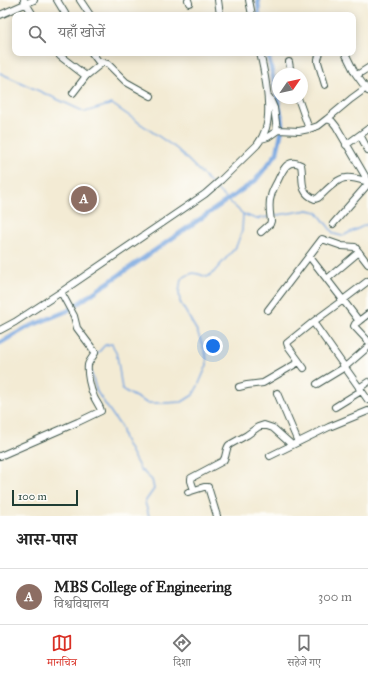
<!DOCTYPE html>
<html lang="hi">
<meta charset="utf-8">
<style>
:root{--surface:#fff;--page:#f6f6f6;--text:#222;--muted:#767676;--line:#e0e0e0;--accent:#d93025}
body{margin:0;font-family:"IM FELL Great Primer","Noto Serif Devanagari",serif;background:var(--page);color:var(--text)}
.compass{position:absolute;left:272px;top:68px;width:36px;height:36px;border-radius:50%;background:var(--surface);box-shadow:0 2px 10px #0003;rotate:56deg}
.scale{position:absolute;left:12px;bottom:10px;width:66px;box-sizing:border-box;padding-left:4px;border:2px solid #1f3d34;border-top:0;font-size:11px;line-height:14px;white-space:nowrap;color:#1f3d34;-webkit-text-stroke:3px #fdfcf7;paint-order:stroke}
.you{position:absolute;left:213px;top:346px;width:14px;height:14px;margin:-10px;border:3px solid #fff;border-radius:50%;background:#1a73e8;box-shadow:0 0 0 6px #1a73e833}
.badge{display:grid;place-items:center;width:26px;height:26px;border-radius:50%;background:var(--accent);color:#fff;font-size:13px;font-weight:700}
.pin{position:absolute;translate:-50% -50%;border:2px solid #fff;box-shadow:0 1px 4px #0006}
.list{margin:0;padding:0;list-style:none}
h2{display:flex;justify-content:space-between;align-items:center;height:52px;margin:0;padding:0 16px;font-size:17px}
h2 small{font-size:13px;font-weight:400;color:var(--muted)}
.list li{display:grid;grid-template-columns:26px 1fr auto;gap:12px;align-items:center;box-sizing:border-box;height:56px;padding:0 16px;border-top:1px solid var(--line)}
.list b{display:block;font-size:15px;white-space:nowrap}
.list p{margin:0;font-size:13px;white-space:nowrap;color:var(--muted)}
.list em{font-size:13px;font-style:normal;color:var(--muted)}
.icon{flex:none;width:22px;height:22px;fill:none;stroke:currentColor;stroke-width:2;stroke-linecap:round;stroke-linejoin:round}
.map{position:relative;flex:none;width:368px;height:516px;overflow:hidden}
.search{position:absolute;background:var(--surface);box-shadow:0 2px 10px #0003;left:12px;right:12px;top:12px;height:44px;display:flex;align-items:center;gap:10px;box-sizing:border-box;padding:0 14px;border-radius:8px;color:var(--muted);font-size:15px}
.sheet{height:108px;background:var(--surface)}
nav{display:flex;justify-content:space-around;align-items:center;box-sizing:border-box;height:56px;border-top:1px solid var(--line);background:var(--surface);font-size:11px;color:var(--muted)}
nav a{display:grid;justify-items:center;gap:2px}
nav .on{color:var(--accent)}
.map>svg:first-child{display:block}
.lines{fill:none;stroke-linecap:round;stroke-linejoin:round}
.stream{stroke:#75a4df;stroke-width:1.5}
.canal{stroke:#75a4df;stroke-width:4.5}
.minor-casing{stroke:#3f574c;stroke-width:8}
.minor{stroke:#fff;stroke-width:6}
</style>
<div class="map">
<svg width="368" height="516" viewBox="0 0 368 516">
<rect width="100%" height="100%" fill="#fdfcf7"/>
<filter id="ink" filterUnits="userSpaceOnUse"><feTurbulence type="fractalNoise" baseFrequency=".025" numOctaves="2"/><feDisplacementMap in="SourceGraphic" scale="8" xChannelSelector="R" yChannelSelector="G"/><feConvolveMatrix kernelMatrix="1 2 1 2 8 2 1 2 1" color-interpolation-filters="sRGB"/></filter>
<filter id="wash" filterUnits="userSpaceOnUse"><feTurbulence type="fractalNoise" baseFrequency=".012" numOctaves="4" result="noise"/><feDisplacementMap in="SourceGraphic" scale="16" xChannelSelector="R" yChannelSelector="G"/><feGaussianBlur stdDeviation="0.9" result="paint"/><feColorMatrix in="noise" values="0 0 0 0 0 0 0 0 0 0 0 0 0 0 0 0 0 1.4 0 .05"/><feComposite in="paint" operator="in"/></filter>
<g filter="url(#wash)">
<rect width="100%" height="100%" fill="#f3ebd4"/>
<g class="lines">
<!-- stream -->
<path class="stream" d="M0 73 85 112 112 104 177 149 213 185
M215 188 243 214 256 219 268 217
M272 216 308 210 317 212 334 234 342 236 368 224
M97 354 105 345 112 344 117 355 122 389 130 394 147 403H165L182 402 193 395 198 386 207 365 206 354 197 331 180 302 179 292 181 279C193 271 194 272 207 277L213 273 236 247 242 231 243 214
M90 369 97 392 121 427 124 439 140 469 152 480 154 489 145 502 149 516"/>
<!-- canal -->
<path class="canal" d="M258 0 259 15
M0 343 28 327 67 311 255 181 277 153 283 124 268 53"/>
</g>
</g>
<g filter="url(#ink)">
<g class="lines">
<!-- minor casing -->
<g class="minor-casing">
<path id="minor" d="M24 0 33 15
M57 0 66 15
M80 0 90 15
M188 0 189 3
M218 0 220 15
M249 0 252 15
M0 15 34 0
M92 53 98 61 108 64 126 82 151 96
M320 53 318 59V62L325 85
M345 53 355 73 368 91
M60 56 86 76
M289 62 291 74
M357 75 368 68
M73 93 86 76 102 63
M269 97 274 108 277 130
M298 98 309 129
M327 119 351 99 366 88
M360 135 368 150
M261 139 268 137 278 130 299 131 309 129 318 126 327 119 332 121 336 126 368 181
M346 145 368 129
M333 224 368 184
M261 232 270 224 271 221C270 213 268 204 271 196 272 191 275 186 277 182 282 172 287 157 301 165 304 179 298 192 315 199L318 198C325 192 337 178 346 178 353 177 361 180 368 182
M327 279 359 252
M368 281 343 300 359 321 355 324 354 326 368 341
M268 310 322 239 342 246 355 247 368 264
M359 321 368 314
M313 322 368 400
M0 330 15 322 61 292 205 194 221 180 257 145C261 140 264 134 266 128 272 107 265 74 260 53
M304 368 288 346 287 343 313 322 343 300 309 256
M317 384 345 367 368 347
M239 387 247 385 263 383 299 362
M359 388 368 382
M277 393 298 442
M335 407 361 391
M0 456 78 422 101 411C100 406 96 402 94 397 90 388 87 374 88 365 89 361 93 357 95 353V352L77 328 74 316 61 292
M270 456 329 427 368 411
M194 490 191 481V478L223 461C227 456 225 450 229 445L247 435 258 427 264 425 273 428 292 445
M188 492 204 487H208L217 516"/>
</g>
<!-- minor -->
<use href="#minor" class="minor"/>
</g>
</g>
</svg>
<svg class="compass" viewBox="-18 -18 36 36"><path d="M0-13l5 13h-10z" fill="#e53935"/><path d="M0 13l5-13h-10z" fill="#767676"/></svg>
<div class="scale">100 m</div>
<div class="you"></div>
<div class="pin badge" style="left:84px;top:199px;background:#8d6e63">A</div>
<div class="search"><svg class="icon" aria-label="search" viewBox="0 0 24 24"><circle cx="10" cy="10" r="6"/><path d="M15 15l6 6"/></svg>यहाँ खोजें</div>
</div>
<section class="sheet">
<h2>आस-पास<small></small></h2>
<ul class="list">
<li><span class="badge" style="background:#8d6e63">A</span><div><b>MBS College of Engineering</b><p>विश्वविद्यालय</p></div><em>300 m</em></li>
</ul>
</section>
<nav>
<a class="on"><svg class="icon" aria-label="map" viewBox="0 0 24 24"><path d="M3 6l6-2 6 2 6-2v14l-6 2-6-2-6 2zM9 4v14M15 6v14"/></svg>मानचित्र</a>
<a><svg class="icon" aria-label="directions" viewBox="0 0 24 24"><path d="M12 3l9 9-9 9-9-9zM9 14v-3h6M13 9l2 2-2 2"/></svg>दिशा</a>
<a><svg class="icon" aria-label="saved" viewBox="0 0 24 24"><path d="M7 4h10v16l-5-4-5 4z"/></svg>सहेजे गए</a>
</nav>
